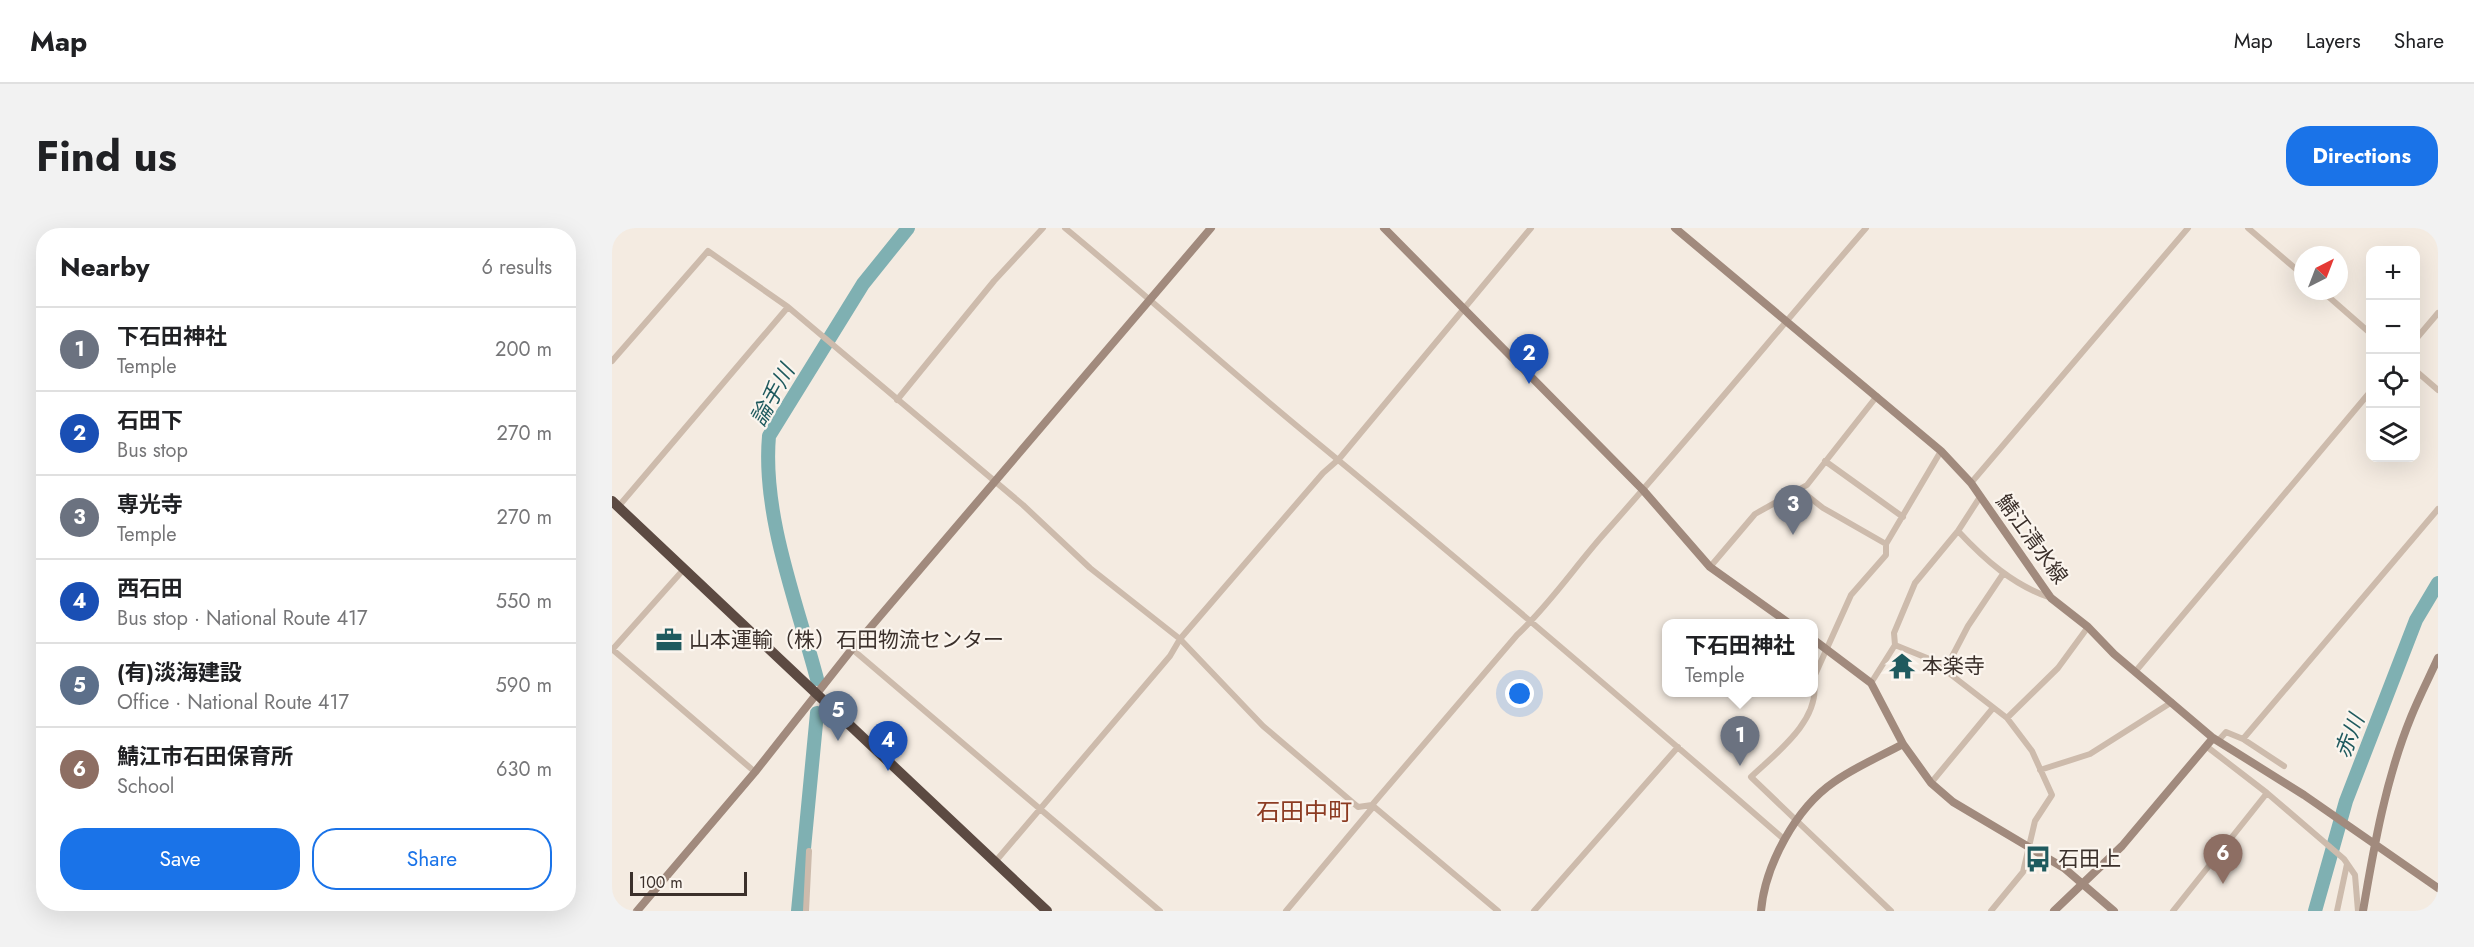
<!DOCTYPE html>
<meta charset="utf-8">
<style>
:root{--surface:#fff;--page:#f2f2f2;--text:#202124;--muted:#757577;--line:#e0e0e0;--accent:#1a73e8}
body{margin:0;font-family:Jost,"Noto Sans JP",sans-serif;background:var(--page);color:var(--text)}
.controls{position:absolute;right:18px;top:18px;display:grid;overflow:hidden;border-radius:12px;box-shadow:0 6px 24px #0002}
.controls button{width:54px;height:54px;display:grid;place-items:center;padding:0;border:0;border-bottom:2px solid var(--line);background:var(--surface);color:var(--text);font:30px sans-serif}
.compass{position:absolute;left:1682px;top:18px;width:54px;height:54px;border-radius:50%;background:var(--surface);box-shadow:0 6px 24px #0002;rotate:42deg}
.scale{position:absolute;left:18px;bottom:15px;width:117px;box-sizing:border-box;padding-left:6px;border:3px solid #3b302b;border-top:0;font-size:16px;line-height:21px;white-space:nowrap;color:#3b302b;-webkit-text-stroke:4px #fbf5ee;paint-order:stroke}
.you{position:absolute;left:908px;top:466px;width:21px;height:21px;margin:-15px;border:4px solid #fff;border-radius:50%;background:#1a73e8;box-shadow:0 0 0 9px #1a73e833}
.badge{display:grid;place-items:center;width:39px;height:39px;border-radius:50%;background:var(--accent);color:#fff;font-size:20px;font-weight:700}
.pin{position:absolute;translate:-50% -50px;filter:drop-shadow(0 2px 3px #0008)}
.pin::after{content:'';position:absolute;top:32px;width:21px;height:18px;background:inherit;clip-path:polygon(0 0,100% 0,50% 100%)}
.popup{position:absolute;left:1050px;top:391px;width:156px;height:78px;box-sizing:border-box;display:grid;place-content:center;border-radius:12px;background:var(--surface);filter:drop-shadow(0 2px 4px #0005);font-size:20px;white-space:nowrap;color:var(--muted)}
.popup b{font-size:22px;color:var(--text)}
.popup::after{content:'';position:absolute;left:50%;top:100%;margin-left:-12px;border:12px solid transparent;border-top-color:var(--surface)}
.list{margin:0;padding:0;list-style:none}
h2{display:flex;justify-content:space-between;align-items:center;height:78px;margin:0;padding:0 24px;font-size:26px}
h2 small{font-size:20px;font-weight:400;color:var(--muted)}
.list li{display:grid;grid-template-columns:39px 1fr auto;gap:18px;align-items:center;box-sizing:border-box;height:84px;padding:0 24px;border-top:2px solid var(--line)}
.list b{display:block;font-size:22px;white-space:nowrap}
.list p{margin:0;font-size:20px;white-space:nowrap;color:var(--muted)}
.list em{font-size:20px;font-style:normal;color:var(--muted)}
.actions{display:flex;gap:12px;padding:18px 24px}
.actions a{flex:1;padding:14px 0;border:2px solid var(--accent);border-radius:24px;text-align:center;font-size:21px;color:var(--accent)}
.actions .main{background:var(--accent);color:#fff}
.icon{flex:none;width:33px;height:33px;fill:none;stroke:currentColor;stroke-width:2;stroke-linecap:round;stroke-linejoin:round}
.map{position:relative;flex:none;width:1826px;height:683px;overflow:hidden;border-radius:24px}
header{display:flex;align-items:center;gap:36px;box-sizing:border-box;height:84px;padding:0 30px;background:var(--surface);border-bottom:2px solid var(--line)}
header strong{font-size:28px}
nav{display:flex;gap:33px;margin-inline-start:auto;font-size:21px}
.intro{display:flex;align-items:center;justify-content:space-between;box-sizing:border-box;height:144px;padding:0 36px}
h1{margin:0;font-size:42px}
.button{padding:15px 27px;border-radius:24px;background:var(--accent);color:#fff;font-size:21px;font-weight:700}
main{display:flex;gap:36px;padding:0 36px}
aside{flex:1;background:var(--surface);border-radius:24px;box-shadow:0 6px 24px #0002}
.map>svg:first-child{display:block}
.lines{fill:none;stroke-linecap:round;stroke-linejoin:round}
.river{stroke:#7fb0b2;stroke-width:14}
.street{stroke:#cdbbac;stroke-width:6}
.secondary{stroke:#a18a7d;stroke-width:8}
.highway{stroke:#5c4a42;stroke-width:10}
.labels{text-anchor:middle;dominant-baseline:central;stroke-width:4.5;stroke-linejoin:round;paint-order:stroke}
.street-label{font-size:21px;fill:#3b302b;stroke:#fbf5ee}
.poi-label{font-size:21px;fill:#3b302b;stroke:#fbf5ee;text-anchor:start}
.water-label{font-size:22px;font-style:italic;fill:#1f5a5e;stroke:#fbf5ee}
.quarter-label{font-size:24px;fill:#8c3b22;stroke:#fbf5ee}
</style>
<header>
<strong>Map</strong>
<nav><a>Map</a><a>Layers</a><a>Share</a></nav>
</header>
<div class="intro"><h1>Find us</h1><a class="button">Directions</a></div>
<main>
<aside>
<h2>Nearby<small>6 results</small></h2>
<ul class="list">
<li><span class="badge" style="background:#6b7280">1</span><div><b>下石田神社</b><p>Temple</p></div><em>200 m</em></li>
<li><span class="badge" style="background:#1a4fb4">2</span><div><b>石田下</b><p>Bus stop</p></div><em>270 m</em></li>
<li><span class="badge" style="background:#6b7280">3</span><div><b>専光寺</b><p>Temple</p></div><em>270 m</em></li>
<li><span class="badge" style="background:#1a4fb4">4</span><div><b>西石田</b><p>Bus stop · National Route 417</p></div><em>550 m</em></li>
<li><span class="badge" style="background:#5c6f8a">5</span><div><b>(有)淡海建設</b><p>Office · National Route 417</p></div><em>590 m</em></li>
<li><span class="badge" style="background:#8d6e63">6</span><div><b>鯖江市石田保育所</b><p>School</p></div><em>630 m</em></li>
</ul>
<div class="actions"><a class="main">Save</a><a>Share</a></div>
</aside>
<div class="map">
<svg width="1826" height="683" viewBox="0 0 1826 683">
<rect width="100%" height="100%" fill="#f4ebe1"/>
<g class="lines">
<!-- river -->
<path class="river" d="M205 451C185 375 150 287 157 208L251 56 296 0
M186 683 205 485
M1703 683 1734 573 1804 392 1826 355"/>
<!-- street -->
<path class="street" d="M453 0C533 66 611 137 691 203 854 337 1014 474 1173 612
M1636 0 1691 47
M1710 63 1758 105
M1804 111 1826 85
M0 133 96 23 176 79 411 277 478 340 568 411 651 498 746 579 760 577 905 407C937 377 962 340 991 307 1081 206 1166 102 1254 0
M1804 143 1826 162
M285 172 382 53 431 0
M1213 233 1291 289
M1359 255 1576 0
M1187 261 1211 280 1274 316
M6 279 176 79
M1346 303C1373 332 1401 357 1439 370
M1098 339 1143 286 1195 257 1265 168
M1283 417 1320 432 1395 490 1420 523 1440 567 1423 593 1411 644 1379 683
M0 421 143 544
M240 421 548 683
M0 422 72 341
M1333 442 1356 398 1391 346
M1523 444 1758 164
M1202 449 1239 367 1274 327V316L1329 223
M1202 455C1208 493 1163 526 1139 549L1279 683
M1259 455 1283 417 1282 405 1303 355 1346 303 1368 269
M1395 490 1446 440 1476 399
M1631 511 1826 281
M1606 513 1614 504 1631 511 1672 538
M1594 518 1655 565 1732 631 1743 647 1746 683
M1428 542 1478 526 1560 474
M1319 555 1381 480
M760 577 886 683
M383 634 558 428 568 411 711 245 727 231 919 0
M194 683 197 623
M674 683 761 579
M922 683 1066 519
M1561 683 1655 565
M1725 683 1735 636"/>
<!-- secondary -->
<path class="secondary" d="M772 0 1031 262 1098 339 1178 396
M1063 0 1329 223 1359 255 1439 370 1476 399 1502 426 1601 510 1692 567 1826 660
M1202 412 1259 455 1291 516 1319 555 1341 574 1452 640 1502 683
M25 683 143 544 240 421 599 0
M1149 683C1153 637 1184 580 1222 554 1243 539 1269 528 1291 516
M1442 683 1510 618 1601 510
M1751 683C1762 618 1774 550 1799 489 1807 469 1817 450 1826 430"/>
<!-- highway -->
<path class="highway" d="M0 273 435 683"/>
</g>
<!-- icons -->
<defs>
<g id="office-bare" transform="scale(2.07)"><path d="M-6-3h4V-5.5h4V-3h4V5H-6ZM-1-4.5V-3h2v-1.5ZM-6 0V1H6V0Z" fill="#1f5a5e" stroke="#fbf5ee" stroke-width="2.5" paint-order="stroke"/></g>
<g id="temple-bare" transform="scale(2.07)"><path d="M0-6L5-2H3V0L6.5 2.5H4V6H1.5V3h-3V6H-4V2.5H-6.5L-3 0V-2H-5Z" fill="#1f5a5e" stroke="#fbf5ee" stroke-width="2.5" paint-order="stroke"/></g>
<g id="bus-bare" transform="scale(2.07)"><path d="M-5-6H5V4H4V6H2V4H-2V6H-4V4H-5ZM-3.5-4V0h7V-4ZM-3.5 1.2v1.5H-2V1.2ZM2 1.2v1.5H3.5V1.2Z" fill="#1f5a5e" stroke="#fbf5ee" stroke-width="2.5" paint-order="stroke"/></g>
</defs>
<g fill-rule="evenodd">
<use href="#office-bare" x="57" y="412"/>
<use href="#temple-bare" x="1290" y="438"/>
<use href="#bus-bare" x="1426" y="631"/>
</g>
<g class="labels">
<!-- street labels -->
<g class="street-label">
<text transform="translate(1420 311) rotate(54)">鯖江清水線</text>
</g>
<!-- poi labels -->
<g class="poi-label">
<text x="77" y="412">山本運輸（株）石田物流センター</text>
<text x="1310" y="438">本楽寺</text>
<text x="1446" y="631">石田上</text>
</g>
<!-- water labels -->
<g class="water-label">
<text transform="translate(160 167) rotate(-61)">論手川</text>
<text transform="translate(1737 508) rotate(-69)">赤川</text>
</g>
<!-- quarter labels -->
<g class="quarter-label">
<text x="692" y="583">石田中町</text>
</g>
</g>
</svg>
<div class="controls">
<button>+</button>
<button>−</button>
<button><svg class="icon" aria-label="locate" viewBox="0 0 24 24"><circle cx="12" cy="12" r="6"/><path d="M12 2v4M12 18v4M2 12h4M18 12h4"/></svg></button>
<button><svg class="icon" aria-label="layers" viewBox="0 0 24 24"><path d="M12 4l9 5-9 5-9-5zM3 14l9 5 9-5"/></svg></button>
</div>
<svg class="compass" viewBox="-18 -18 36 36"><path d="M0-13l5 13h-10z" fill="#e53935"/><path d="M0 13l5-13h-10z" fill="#757577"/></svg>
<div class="scale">100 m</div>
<div class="you"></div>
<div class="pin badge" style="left:1128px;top:538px;background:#6b7280">1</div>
<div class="popup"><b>下石田神社</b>Temple</div>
<div class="pin badge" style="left:917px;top:156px;background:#1a4fb4">2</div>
<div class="pin badge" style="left:1181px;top:307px;background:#6b7280">3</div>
<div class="pin badge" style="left:276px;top:543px;background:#1a4fb4">4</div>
<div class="pin badge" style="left:226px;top:513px;background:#5c6f8a">5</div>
<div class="pin badge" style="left:1611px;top:656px;background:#8d6e63">6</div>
</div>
</main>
